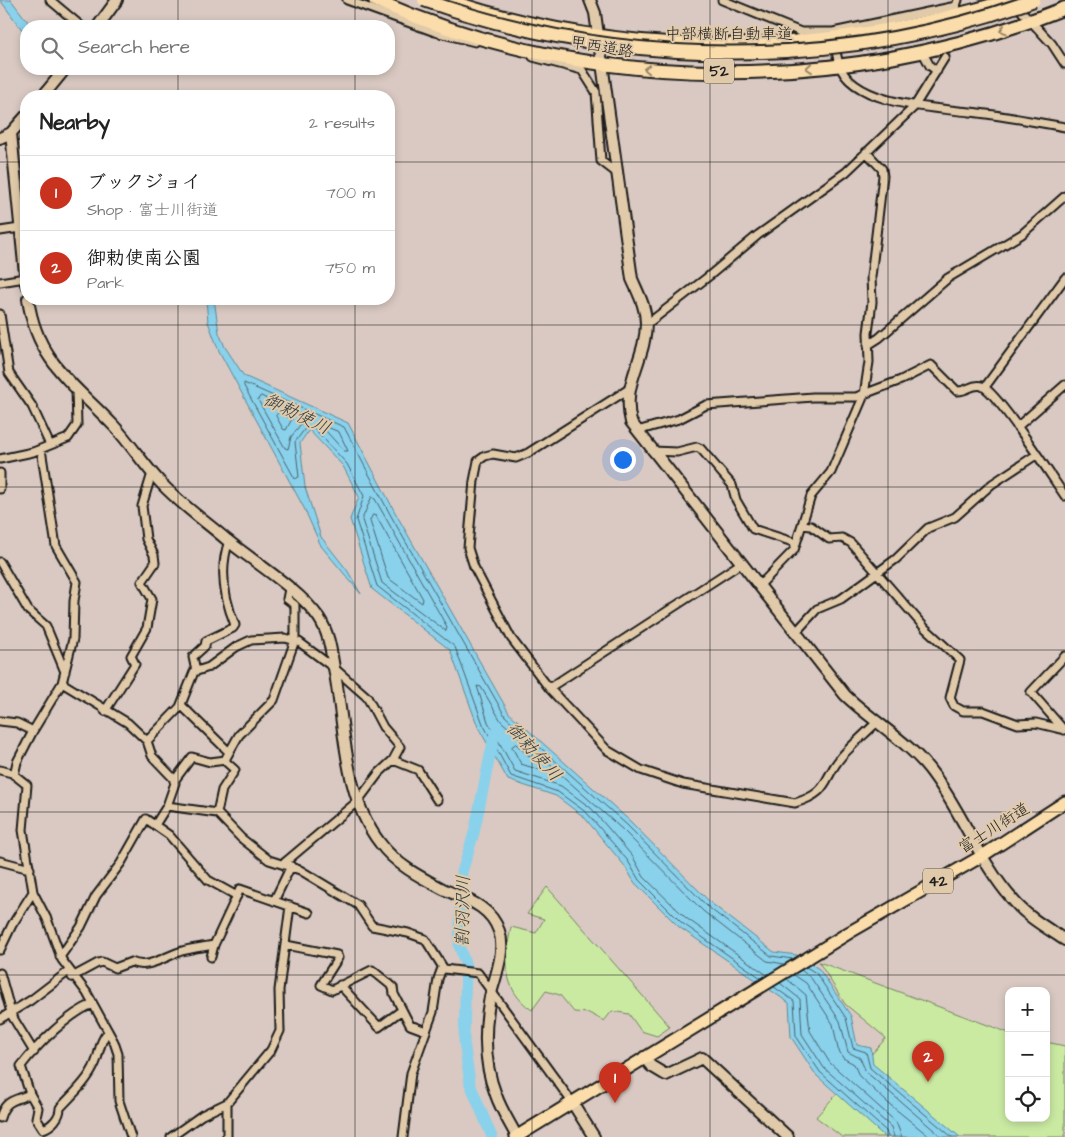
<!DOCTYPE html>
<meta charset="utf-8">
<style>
:root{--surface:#fff;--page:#f6f6f6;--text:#222;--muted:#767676;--line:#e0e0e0;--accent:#c8321e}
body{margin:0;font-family:"Architects Daughter","Klee One",sans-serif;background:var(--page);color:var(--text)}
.controls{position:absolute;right:15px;bottom:15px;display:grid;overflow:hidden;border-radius:10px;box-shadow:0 2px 8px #0003}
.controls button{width:45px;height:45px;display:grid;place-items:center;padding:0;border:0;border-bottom:1px solid var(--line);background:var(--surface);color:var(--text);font:25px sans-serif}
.you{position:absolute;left:622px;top:459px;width:18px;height:18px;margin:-12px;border:4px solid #fff;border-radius:50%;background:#1a73e8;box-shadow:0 0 0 8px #1a73e833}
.badge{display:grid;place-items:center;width:32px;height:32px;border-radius:50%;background:var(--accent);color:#fff;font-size:16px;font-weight:700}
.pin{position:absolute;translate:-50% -41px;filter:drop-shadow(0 1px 2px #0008)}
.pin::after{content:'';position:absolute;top:26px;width:18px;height:15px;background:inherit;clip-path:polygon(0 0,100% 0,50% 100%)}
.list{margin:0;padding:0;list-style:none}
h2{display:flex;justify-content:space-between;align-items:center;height:65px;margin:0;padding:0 20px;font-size:21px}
h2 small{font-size:16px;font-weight:400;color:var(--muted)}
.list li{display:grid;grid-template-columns:32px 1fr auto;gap:15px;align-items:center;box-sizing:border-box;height:75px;padding:0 20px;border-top:1px solid var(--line)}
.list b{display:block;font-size:19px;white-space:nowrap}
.list p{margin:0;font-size:16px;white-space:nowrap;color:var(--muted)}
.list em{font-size:16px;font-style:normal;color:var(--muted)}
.icon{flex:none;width:28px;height:28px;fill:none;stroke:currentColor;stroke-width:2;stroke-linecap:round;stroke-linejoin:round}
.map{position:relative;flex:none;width:1065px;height:1137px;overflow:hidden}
.search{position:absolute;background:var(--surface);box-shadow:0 2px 8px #0003;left:20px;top:20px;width:375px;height:55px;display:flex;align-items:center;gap:12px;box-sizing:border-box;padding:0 18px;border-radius:20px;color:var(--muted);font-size:19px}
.panel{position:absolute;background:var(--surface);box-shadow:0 2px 8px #0003;left:20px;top:90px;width:375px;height:215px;border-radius:20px}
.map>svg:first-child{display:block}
.green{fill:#caeaa2;stroke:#73835f}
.water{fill:#8ad1eb;stroke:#5e8998}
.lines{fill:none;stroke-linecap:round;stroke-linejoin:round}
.shore{stroke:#48646f;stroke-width:1}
.river{stroke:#8ad1eb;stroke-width:11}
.street-casing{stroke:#1c1c1c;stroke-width:11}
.secondary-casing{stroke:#1c1c1c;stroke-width:14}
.primary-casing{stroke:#1c1c1c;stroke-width:15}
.highway-casing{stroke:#1c1c1c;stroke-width:16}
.street{stroke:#e1caaa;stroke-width:7}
.secondary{stroke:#e1caaa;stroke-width:10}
.primary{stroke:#fbddab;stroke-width:11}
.highway{stroke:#fbddab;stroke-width:12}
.highway-bridge-casing{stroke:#1c1c1c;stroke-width:16;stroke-linecap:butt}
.highway-bridge{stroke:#fbddab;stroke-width:12}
.oneway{stroke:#97866b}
.grid{fill:none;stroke:#1c1c1c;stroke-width:1;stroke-opacity:0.55}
.labels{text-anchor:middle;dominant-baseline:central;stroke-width:4;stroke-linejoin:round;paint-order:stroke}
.shield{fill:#e1caaa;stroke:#575047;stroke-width:1}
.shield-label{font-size:15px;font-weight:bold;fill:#1c1c1c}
.street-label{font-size:16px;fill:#1c1c1c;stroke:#e1caaa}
.water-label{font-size:18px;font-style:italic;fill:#324045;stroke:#e1caaa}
</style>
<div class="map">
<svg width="1065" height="1137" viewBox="0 0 1065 1137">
<rect width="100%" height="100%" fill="#d9c9c2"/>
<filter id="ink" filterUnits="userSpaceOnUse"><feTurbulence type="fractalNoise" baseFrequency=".02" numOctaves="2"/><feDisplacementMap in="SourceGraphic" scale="10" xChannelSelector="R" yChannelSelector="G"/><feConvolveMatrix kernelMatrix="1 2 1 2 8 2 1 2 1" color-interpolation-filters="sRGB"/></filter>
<g filter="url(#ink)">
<!-- green -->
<path class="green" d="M547 887 670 1027 657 1036 641 1031 629 1014 612 1011 604 1021 589 1013 574 1012 560 995 546 991 532 1010C501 989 505 959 511 927L536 933 544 919 527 914Z
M819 962 1009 1033V1118H1046V1042L1065 1046V1137H842L816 1117 886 1038 845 1004Z"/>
<!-- water -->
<path class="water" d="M0 0H11L31 26H26V35Z
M206 299H214L219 333 225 347 244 376 348 423 396 514 509 713 630 821 711 903 774 952 797 955 819 969 851 1016 857 1045 871 1048 873 1064 960 1137H885L816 1075 791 1037 789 1003 679 927 635 883 624 865 584 817 556 796 508 780 478 727 450 650 372 589 350 519 359 497 343 466 309 430 300 443 305 487 321 537 347 570 361 594 321 546 304 508 219 351 208 322Z"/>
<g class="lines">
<!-- shore -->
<path class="shore" d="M261 396 306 417 291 437 288 449 285 448 258 400Z
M279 412 292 419 286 430 283 429 276 416Z
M325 426 339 432 348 451H344L325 430Z
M372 497 375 499 447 627 446 631 382 583 362 520Z
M373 515 376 516 423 599 422 603 388 578 370 521Z
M516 744 540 766V770L521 764 512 747Z
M806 967 816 973 846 1018 853 1048 866 1052 870 1068 952 1137
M801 970 811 978 840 1021 848 1052 860 1058 866 1072 942 1137
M767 975 686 918 644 877 633 857 591 808 561 786 515 771 488 722 477 686 481 687 501 721 623 830 703 911 767 961 784 964
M794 975 806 983 833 1024 838 1049 843 1058 854 1064 859 1076 888 1103 930 1137
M761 978 682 923 639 880 628 861 587 813 558 792 511 776 483 724 455 647 377 586 356 520 364 496 347 464 313 427 307 426 295 442 299 477 295 479 244 386V383L344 427 391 516 505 716 627 825 708 907 771 956 793 959
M787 979 806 995 810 1031 830 1063 896 1122 902 1137
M780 983 800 999 802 1034 824 1068 891 1127 894 1137
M774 987 794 1001 796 1036 820 1072 886 1131 888 1137"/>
<!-- river -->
<path class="river" d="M492 1137 470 1084 464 1041 466 966 459 945 462 872 474 833 495 732"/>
<!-- street casing -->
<g class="street-casing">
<path id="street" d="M50 0 81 26
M347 0 435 32 475 42
M722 0 801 32H833L956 6 958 0
M1015 4 1052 44 1065 64
M835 45C836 51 837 58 839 64 852 105 935 108 970 112 1002 115 1033 122 1065 127
M922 51 930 66 937 71
M533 57 582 70 596 92 601 161 618 174
M0 231 20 228
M0 282 25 278
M0 314 9 373 32 406 50 445
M646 322 651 321 709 276 758 235 846 172 914 107 945 57
M868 345 879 338 948 278 1022 234 1065 196
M985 387 1065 278
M629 389 528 453 516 458 493 454 485 456 478 461 474 481 468 548 474 567 511 638 549 688 607 750 641 770 683 784 795 803C831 792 822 779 842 756 853 744 865 734 876 723
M1017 427 1065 385
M637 431 679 419 706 405 813 397H856L901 380 931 365 957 391C967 392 972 383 982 386 998 393 1051 476 1065 496
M652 451 677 452 697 447 701 449 732 485 736 500 753 529 796 543
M0 459 33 452 68 438 77 425 76 390
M0 473V489
M802 525 811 526 829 539 842 538 851 543 925 628 960 660 950 698 954 706 963 711H983L1018 724 1036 723 1065 730
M0 562 28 610 46 626 65 672
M759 586 794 550 811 496 831 472 864 395 869 362 868 333 872 302 871 277 883 176 882 169 866 152
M796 632 817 609 841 599 896 559 928 528 955 517 992 484 1036 455
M196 671 193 657 205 646 206 641 233 628 235 625C224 598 219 569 229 541
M62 683 128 723 147 741 152 756 174 779 175 783 167 806 155 825
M549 688 740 564
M181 705 229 752
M105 711 135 664 131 656 147 628 152 599 142 582 155 563 154 555 146 539 142 506 152 473
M0 721 17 723 33 731
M1064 730 1031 692 1065 656
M147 741 180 707 194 672 209 667 236 647 251 640 285 638 299 642 334 668 367 697 383 727 400 747 393 760 379 773 358 801 283 864
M393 760 418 770 437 800
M0 770 12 773 27 785 23 830 33 892 47 919 62 960 87 993 114 1042 118 1054 119 1101 131 1137
M14 775 17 762 33 731 62 683 73 639 74 601 77 582 56 546 41 449
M174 781 192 757 210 762 226 760
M167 806 217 813 241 838 269 860 300 870 358 905 372 926 408 933 425 939 444 969 478 973 572 1102
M217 813 222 790 235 770 226 762V758L239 735 274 700 295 640V605L287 599 289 589
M0 861 30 869
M274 901 291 866
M286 945 337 955 338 958 321 985 332 990 372 970 393 987 394 994 410 1025 426 1031
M0 950 12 925 33 892
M60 957 81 927 96 896 121 863 146 819 169 835 208 880 237 896
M211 957 214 945 240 889 309 913
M0 973 12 1016 34 1052
M72 977 98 963 102 962 115 968 131 962C148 970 165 956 182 951 192 948 203 947 214 945
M340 985 379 1027 402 1010
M93 1004C68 1014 38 1044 21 1066L30 1094 38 1108 36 1118 43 1129C52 1126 60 1117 60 1108 72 1095 88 1081 95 1064 100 1053 99 1041 108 1032
M0 1019 31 1000 69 971
M0 1118C5 1100 13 1101 30 1094
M171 1137 202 1115 227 1103
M227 1137V1103L271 1050 280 1031 279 990 290 906
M403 1137 411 1073 433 1012 438 979 442 968"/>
</g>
<!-- secondary casing -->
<g class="secondary-casing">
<path id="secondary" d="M590 0 595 13 632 279C638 293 646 307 646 323 646 360 621 383 631 422L845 695C872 721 912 744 933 774 963 814 980 863 1013 900 1027 917 1047 928 1065 940
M98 26 117 0
M43 96 65 69
M11 133 26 284
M0 138 11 133 26 116
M28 299C37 362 74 384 114 426 130 443 143 464 160 482 180 504 205 521 227 540 254 562 300 590 319 618 329 633 331 650 334 668 345 725 343 795 380 843 395 864 420 877 443 889 465 899 490 905 499 931 506 951 495 977 490 997 484 1029 484 1065 496 1095 501 1110 510 1123 517 1137
M644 1057 651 1066 666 1075 702 1058 788 1137
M572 1102 594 1137"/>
</g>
<!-- primary casing -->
<g class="primary-casing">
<path id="primary" d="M516 1137 850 932 982 856 1065 802"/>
</g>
<!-- highway casing -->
<g class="highway-casing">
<path id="highway" d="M375 0C590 95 847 95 1065 8
M446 0C633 62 822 57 1010 0"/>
</g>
<!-- street -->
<use href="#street" class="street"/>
<!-- secondary -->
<use href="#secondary" class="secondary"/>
<!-- primary -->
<use href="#primary" class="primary"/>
<!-- highway -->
<use href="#highway" class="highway"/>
<!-- highway-bridge casing -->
<g class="highway-bridge-casing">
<path id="highway-bridge" d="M424 0C619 69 839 71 1034 0"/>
</g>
<!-- highway-bridge -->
<use href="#highway-bridge" class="highway-bridge"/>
</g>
<!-- one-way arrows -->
<defs><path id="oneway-chevron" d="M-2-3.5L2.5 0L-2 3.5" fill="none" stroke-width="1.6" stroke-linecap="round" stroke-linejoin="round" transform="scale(1.25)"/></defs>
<g class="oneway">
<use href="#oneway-chevron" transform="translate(1003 30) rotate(162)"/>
<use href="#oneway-chevron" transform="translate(809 68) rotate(175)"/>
<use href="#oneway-chevron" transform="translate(647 69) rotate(-177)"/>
</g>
</g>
<!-- grid -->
<path class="grid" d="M178 0V26M355 0V26M532 0V1137M710 0V1137M888 0V1137M178 69V96M355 69V96M0 162H26M389 162H1065M178 299V1137M355 299V1137M0 325H1065M0 487H1065M0 650H1065M0 812H1065M0 975H1065"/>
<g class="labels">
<!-- shield labels -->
<g class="shield">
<rect x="704" y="58.5" width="30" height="25" rx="4"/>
<rect x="923" y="868.5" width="30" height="25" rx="4"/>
</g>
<g class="shield-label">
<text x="719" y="71">52</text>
<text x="938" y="881">42</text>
</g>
<!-- street labels -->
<g class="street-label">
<text x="729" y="34">中部横断自動車道</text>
<text transform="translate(602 47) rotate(9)">甲西道路</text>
<text transform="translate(994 828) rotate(-32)">富士川街道</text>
</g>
<!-- water labels -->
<g class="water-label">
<text transform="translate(297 414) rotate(26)">御勅使川</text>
<text transform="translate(534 752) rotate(48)">御勅使川</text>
<text transform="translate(463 911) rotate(-89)">割羽沢川</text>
</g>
</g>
</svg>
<div class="controls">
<button>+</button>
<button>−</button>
<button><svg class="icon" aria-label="locate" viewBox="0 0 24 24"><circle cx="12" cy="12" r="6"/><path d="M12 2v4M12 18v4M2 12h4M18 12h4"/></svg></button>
</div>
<div class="you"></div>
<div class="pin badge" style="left:615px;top:1103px">1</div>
<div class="pin badge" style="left:928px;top:1082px">2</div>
<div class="search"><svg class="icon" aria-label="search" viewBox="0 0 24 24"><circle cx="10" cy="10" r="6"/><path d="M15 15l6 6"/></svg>Search here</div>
<section class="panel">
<h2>Nearby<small>2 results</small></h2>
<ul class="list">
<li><span class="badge">1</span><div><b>ブックジョイ</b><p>Shop · 富士川街道</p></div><em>700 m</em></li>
<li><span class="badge">2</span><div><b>御勅使南公園</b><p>Park</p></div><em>750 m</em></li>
</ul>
</section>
</div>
